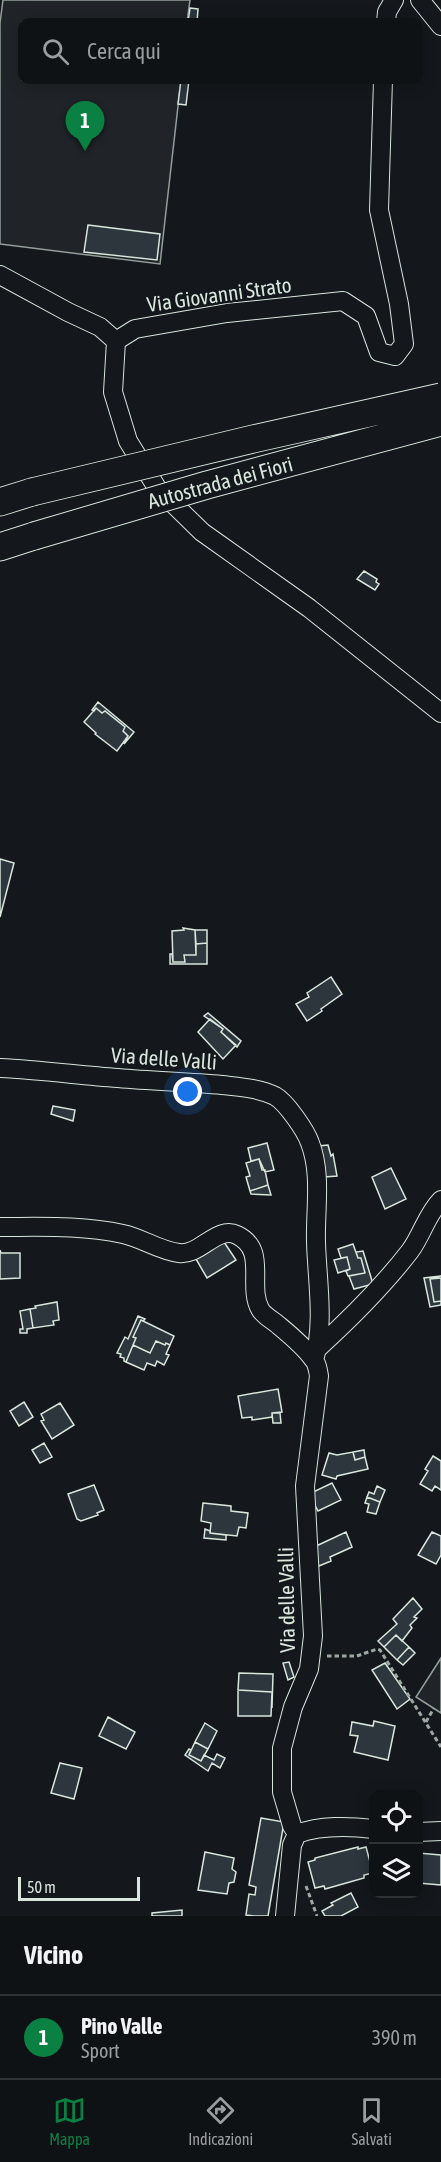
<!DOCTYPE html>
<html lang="it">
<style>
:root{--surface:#0f1215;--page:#181b1e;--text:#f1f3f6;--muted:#9b9ea0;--line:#2f3234;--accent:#0b8043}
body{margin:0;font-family:"Asap Condensed",sans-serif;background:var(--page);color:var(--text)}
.controls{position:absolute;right:18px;bottom:18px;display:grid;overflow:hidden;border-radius:12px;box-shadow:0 3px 15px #0003}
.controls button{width:54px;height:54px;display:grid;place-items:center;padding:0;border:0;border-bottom:2px solid var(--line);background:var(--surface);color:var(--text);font:30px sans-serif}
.scale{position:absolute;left:18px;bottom:15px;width:122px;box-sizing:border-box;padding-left:6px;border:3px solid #d8e6dc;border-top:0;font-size:16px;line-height:21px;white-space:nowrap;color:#d8e6dc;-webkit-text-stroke:4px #14181c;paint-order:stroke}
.you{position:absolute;left:188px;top:1092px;width:21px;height:21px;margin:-15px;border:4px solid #fff;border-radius:50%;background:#1a73e8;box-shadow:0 0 0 9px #1a73e833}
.badge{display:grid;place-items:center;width:39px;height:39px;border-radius:50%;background:var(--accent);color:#fff;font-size:20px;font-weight:700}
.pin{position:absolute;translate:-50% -50px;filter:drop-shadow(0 2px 3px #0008)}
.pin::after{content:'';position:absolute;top:32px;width:21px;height:18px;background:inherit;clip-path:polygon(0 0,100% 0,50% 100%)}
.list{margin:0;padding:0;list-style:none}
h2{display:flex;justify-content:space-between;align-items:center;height:78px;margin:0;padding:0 24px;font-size:26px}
h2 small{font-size:20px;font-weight:400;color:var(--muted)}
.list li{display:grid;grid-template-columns:39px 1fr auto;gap:18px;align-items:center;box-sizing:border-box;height:84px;padding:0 24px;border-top:2px solid var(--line)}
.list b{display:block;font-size:22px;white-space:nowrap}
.list p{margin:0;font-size:20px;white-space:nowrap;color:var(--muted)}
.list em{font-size:20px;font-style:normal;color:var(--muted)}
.icon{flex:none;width:33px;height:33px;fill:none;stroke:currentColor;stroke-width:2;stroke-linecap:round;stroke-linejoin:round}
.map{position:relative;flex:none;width:441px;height:1916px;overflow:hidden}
.search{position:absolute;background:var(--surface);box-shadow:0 3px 15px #0003;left:18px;right:18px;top:18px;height:66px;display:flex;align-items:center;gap:15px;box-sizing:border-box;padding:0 21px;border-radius:12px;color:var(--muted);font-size:22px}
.sheet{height:162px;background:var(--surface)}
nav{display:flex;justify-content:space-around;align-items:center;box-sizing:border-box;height:84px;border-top:2px solid var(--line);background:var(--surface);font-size:16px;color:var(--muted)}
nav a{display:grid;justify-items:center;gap:3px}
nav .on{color:var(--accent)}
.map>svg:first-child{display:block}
.green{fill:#202428;stroke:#939e99;stroke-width:1.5}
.building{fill:#2c363c;stroke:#d8e6dc;stroke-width:1.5}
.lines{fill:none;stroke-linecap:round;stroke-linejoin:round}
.minor-casing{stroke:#d8e6dc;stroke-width:20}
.highway-casing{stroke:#d8e6dc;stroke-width:29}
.path{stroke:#9da8a2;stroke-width:3;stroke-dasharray:4.5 3;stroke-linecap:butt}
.minor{stroke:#14181c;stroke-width:18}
.highway{stroke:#14181c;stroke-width:27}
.highway-bridge-casing{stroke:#d8e6dc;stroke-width:29;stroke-linecap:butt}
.highway-bridge{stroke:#14181c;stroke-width:27}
.labels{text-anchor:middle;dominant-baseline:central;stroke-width:4.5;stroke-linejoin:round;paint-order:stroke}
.street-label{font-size:21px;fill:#d8e6dc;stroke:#14181c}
</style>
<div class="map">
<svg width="441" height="1916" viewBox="0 0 441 1916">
<rect width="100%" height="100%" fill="#14181c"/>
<!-- green -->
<path class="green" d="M3 0H190L187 22H22V80H181L160 264 0 244V23Z
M441 1658V1713L416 1697Z"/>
<!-- building -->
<path class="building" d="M190 8 198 9 197 22H188Z
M181 80H189L186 105 178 104Z
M88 225 160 234 157 260 84 252Z
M364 571 377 579 376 582 379 584 375 590 357 579Z
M98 702 134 732 124 744 128 736 123 731 125 727 105 711 102 713 96 708 94 711 92 710Z
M96 708 102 713 105 711 125 727 123 731 128 736 117 751 95 734 96 733 84 722Z
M0 859 14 863 0 917Z
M183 928 195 930 196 955H184L185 962H173L172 931 184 930Z
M195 930H207V943L196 944Z
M207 943V964H170V954H172L173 962H185L184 955H196V944Z
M331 977 342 994 321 1009 322 1011 307 1021 296 1004 309 997 307 993Z
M208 1013 241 1041 237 1047 221 1032 223 1029 204 1016Z
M210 1019 223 1029 221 1032 236 1045 223 1059 198 1032Z
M53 1106 75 1110 73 1121 51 1114Z
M267 1143 274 1170 265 1172 259 1159 251 1161 248 1148Z
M328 1145 331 1156 333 1154 337 1176 324 1177 318 1146Z
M259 1159 262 1170H265L268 1185 250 1191 246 1177 250 1176 246 1163Z
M391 1168 406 1199 385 1209 372 1177Z
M268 1185 271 1195 251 1194 250 1191Z
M224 1242 236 1260 207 1278 196 1259Z
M353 1244 358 1258H361L365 1273 348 1276 346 1271 350 1269 347 1257 341 1258 338 1249Z
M0 1250 1 1253H20V1278L0 1279Z
M363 1251 373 1284 354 1289 349 1276 365 1273 361 1258H358L356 1252Z
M347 1257 350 1269 338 1273 334 1260Z
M441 1276 430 1279 434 1302 441 1301V1305L430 1307 424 1278Z
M441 1278V1301L434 1302 430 1279Z
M57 1302 59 1320 53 1321 54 1325 33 1328 30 1309 36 1308 35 1306Z
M30 1309 33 1328 27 1329V1333H20V1329H23L20 1311Z
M138 1316 145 1319 143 1321 141 1320 133 1337 136 1338 126 1362 124 1361V1358L120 1357 121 1354 117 1353 125 1337 128 1339Z
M141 1320 174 1336 170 1345 166 1343 165 1345 156 1341 150 1353 133 1345 136 1338 133 1337Z
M156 1341 165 1345 166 1343 170 1345 166 1354 169 1355 164 1365 157 1361 155 1366 147 1363 144 1370 126 1362 133 1345 150 1353Z
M278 1389 282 1412 272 1413V1417L252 1420V1417L242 1418 238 1396Z
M24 1402 33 1417 19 1426 10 1411Z
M60 1403 74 1425 52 1439 41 1421 44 1420 41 1414Z
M272 1413H280L281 1423H273Z
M44 1443 52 1457 40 1463 32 1450Z
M364 1450 365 1457 355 1460 353 1452Z
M353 1452 355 1460 365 1457 368 1469 337 1476 336 1479 322 1475 329 1453 337 1455Z
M433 1456 441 1461V1490L435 1486 432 1491 420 1484 428 1471 425 1469Z
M332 1483 341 1500 318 1511 309 1494Z
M94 1485 104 1510 97 1513 98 1515 81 1521 77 1519 68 1494Z
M377 1486 385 1490 380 1502 367 1497 369 1492 374 1494Z
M367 1497 380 1502 376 1514 367 1512 369 1504 365 1503Z
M203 1503 231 1506V1511L248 1513 246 1528 239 1527 237 1536 210 1533 211 1523 201 1521Z
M205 1529 210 1531V1533L226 1535V1540L204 1538Z
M346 1532 352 1547 330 1557 331 1561 319 1566 312 1548Z
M432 1532 441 1536V1555L436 1564 418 1555Z
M413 1598 422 1609 414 1617 417 1618 410 1625 412 1628 402 1641 396 1635 384 1647 378 1641 397 1624 393 1619Z
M396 1635 409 1647 397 1660 384 1647Z
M409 1647 415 1653 403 1665 397 1660Z
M289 1662 294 1677 288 1680 283 1663Z
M385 1663 410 1699 397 1709 372 1670Z
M239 1673 273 1674 272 1708V1692L238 1690Z
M238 1690 272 1692 271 1716H238Z
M108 1717 135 1732 126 1749 99 1736Z
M374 1721 395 1726 388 1760 354 1752 358 1736 350 1735 352 1722 373 1726Z
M205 1723 217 1731 208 1749 195 1742Z
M195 1742 208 1749 201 1761 189 1755Z
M189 1749 191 1750 189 1755 201 1761 204 1755 214 1760 217 1754 225 1758 220 1768 212 1763 208 1771 185 1755Z
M60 1763 82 1768 74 1799 51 1793Z
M261 1818 284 1822 268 1916H254L246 1915 249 1894 255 1895 256 1887 249 1885Z
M358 1847V1849L366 1847 373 1873 364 1875V1878L325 1889 324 1886 315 1888 308 1862 315 1860V1858Z
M205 1852 234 1858 232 1869 236 1872 234 1882 229 1883 227 1894 198 1890Z
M418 1853 441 1855V1885L418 1883Z
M351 1893 358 1907 341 1916H325L322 1911 333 1905 331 1903Z
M182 1910V1916H152V1913Z"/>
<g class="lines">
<!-- minor casing -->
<g class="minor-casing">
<path id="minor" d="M420 0 441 26
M386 22 387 12 394 0
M383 80 379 210 399 304 404 344 395 356 379 352 366 316 343 301 227 313 135 329 116 341 113 392 128 441 157 488 202 532 309 608 441 713
M0 275 68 312 100 327 116 341
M0 1068C40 1070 78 1075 118 1078 152 1081 187 1082 222 1085 239 1087 259 1088 275 1096 286 1102 306 1131 310 1143 322 1174 315 1210 316 1242 317 1279 325 1324 314 1360
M0 1227C41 1227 82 1225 123 1234 142 1238 160 1251 179 1253 200 1256 217 1225 237 1235 268 1250 247 1285 260 1309 263 1315 272 1320 277 1324 289 1334 304 1346 313 1359 317 1363 318 1370 319 1376L305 1486 313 1636 309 1669 293 1707 282 1748V1792L292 1826 297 1834
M318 1348C351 1318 383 1286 410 1251 422 1235 427 1214 441 1200
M418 1832 441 1831
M285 1916 292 1845 297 1834C321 1825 348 1826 374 1829"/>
</g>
<!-- highway casing -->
<g class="highway-casing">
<path id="highway" d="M0 502 32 492
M0 547 34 536"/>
</g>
<!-- path -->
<path class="path" d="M327 1656H357L377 1649 380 1650 441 1747
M426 1722 434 1708
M306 1886 317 1916"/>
<!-- minor -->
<use href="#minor" class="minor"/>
<!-- highway -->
<use href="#highway" class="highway"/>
<!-- highway-bridge casing -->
<g class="highway-bridge-casing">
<path id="highway-bridge" d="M32 492 253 439 441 397
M34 536 207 485 441 422"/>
</g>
<!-- highway-bridge -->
<use href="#highway-bridge" class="highway-bridge"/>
</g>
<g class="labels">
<!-- street labels -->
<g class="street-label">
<text transform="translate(219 294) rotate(-8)">Via Giovanni Strato</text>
<text transform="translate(220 482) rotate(-15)">Autostrada dei Fiori</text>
<text transform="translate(164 1058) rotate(4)">Via delle Valli</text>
<text transform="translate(286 1600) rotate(-91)">Via delle Valli</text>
</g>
</g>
</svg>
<div class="controls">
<button><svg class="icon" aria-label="locate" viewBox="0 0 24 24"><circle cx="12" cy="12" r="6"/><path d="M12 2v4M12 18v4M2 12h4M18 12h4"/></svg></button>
<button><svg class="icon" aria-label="layers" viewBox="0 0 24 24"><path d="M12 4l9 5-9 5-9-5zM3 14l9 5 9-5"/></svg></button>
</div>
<div class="scale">50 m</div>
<div class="you"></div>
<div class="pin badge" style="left:85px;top:151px">1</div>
<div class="search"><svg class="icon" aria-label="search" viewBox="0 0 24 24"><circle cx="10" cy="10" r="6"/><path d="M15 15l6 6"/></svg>Cerca qui</div>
</div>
<section class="sheet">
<h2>Vicino<small></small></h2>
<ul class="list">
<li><span class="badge">1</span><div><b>Pino Valle</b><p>Sport</p></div><em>390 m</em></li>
</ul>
</section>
<nav>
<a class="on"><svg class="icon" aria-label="map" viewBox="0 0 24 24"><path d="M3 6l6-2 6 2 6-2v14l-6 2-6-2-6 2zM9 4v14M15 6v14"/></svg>Mappa</a>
<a><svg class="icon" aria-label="directions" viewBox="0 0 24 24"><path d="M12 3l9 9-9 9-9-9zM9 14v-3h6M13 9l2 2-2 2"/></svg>Indicazioni</a>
<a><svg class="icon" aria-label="saved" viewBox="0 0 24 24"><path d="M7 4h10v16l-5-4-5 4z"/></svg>Salvati</a>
</nav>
